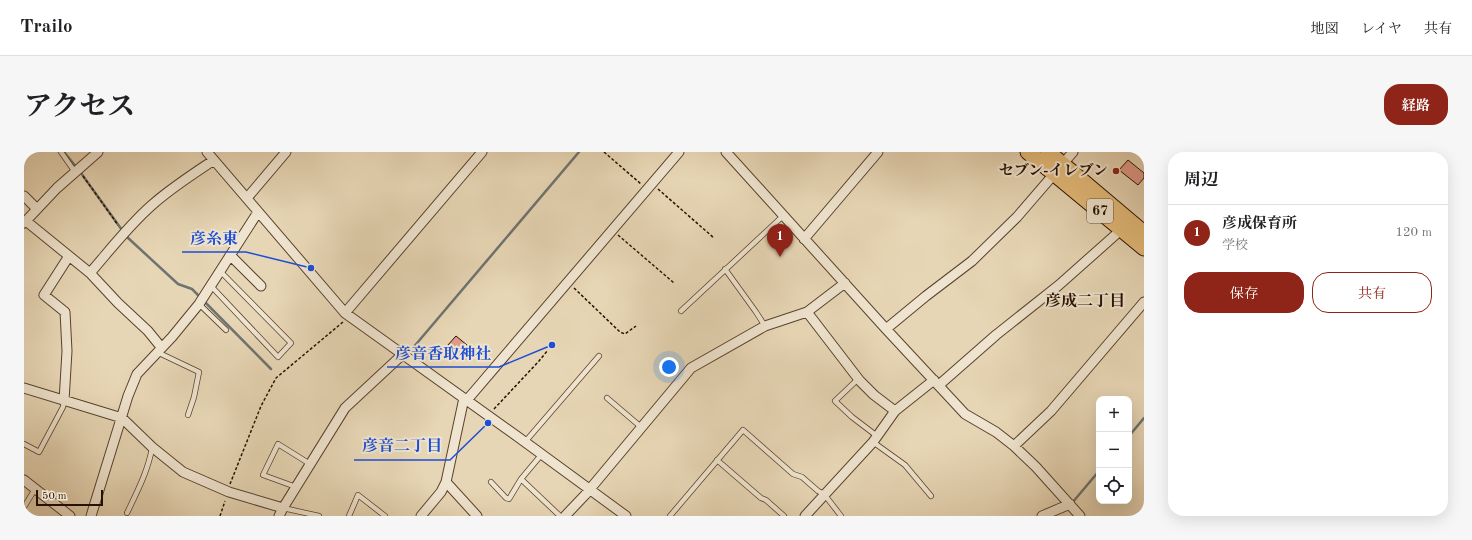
<!DOCTYPE html>
<html lang="ja">
<meta charset="utf-8">
<style>
:root{--surface:#fff;--page:#f6f6f6;--text:#202124;--muted:#757577;--line:#e0e0e0;--accent:#8f2418}
body{margin:0;font-family:"Old Standard TT","Noto Serif JP",serif;background:var(--page);color:var(--text)}
.controls{position:absolute;right:12px;bottom:12px;display:grid;overflow:hidden;border-radius:8px;box-shadow:0 4px 16px #0002}
.controls button{width:36px;height:36px;display:grid;place-items:center;padding:0;border:0;border-bottom:1px solid var(--line);background:var(--surface);color:var(--text);font:20px sans-serif}
.scale{position:absolute;left:12px;bottom:10px;width:67px;box-sizing:border-box;padding-left:4px;border:2px solid #281100;border-top:0;font-size:11px;line-height:14px;white-space:nowrap;color:#281100;-webkit-text-stroke:3px #efe4cf;paint-order:stroke}
.you{position:absolute;left:645px;top:215px;width:14px;height:14px;margin:-10px;border:3px solid #fff;border-radius:50%;background:#1a73e8;box-shadow:0 0 0 6px #1a73e833}
.badge{display:grid;place-items:center;width:26px;height:26px;border-radius:50%;background:var(--accent);color:#fff;font-size:13px;font-weight:700}
.pin{position:absolute;translate:-50% -33px;filter:drop-shadow(0 1px 2px #0008)}
.pin::after{content:'';position:absolute;top:21px;width:14px;height:12px;background:inherit;clip-path:polygon(0 0,100% 0,50% 100%)}
.list{margin:0;padding:0;list-style:none}
h2{display:flex;justify-content:space-between;align-items:center;height:52px;margin:0;padding:0 16px;font-size:17px}
h2 small{font-size:13px;font-weight:400;color:var(--muted)}
.list li{display:grid;grid-template-columns:26px 1fr auto;gap:12px;align-items:center;box-sizing:border-box;height:56px;padding:0 16px;border-top:1px solid var(--line)}
.list b{display:block;font-size:15px;white-space:nowrap}
.list p{margin:0;font-size:13px;white-space:nowrap;color:var(--muted)}
.list em{font-size:13px;font-style:normal;color:var(--muted)}
.actions{display:flex;gap:8px;padding:12px 16px}
.actions a{flex:1;padding:9px 0;border:1px solid var(--accent);border-radius:16px;text-align:center;font-size:14px;color:var(--accent)}
.actions .main{background:var(--accent);color:#fff}
.icon{flex:none;width:22px;height:22px;fill:none;stroke:currentColor;stroke-width:2;stroke-linecap:round;stroke-linejoin:round}
.map{position:relative;flex:none;width:1120px;height:364px;overflow:hidden;border-radius:16px}
header{display:flex;align-items:center;gap:24px;box-sizing:border-box;height:56px;padding:0 20px;background:var(--surface);border-bottom:1px solid var(--line)}
header strong{font-size:19px}
nav{display:flex;gap:22px;margin-inline-start:auto;font-size:14px}
.intro{display:flex;align-items:center;justify-content:space-between;box-sizing:border-box;height:96px;padding:0 24px}
h1{margin:0;font-size:28px}
.button{padding:10px 18px;border-radius:16px;background:var(--accent);color:#fff;font-size:14px;font-weight:700}
main{display:flex;gap:24px;padding:0 24px}
aside{flex:1;background:var(--surface);border-radius:16px;box-shadow:0 4px 16px #0002}
.map>svg:first-child{display:block}
.lines{fill:none;stroke-linecap:round;stroke-linejoin:round}
.stream{stroke:#6e746f;stroke-width:2.5}
.building{fill:#e09a89;stroke:#281100}
.lane-casing{stroke:#58422d;stroke-width:6}
.street-casing{stroke:#58422d;stroke-width:11}
.primary-casing{stroke:#281100;stroke-width:17}
.path{stroke:#281100;stroke-width:1.5;stroke-dasharray:3 2;stroke-linecap:butt}
.lane{stroke:#efe4cf;stroke-width:4.5}
.street{stroke:#efe4cf;stroke-width:9}
.primary{stroke:#e4bb7a;stroke-width:15}
.poi-dot{fill:#8f2418;stroke:#efe4cf;stroke-width:1.5}
.labels{text-anchor:middle;dominant-baseline:central;stroke-width:4;stroke-linejoin:round;paint-order:stroke}
.shield{fill:#efe4cf;stroke:#64503e;stroke-width:1}
.shield-label{font-size:14px;font-weight:bold;fill:#281100}
.poi-label{font-size:15px;font-weight:bold;fill:#281100;stroke:#efe4cf;text-anchor:end}
.neighbourhood-label{font-size:16px;font-weight:bold;fill:#281100;stroke:#efe4cf}
.leader{fill:none;stroke:#1d4ed8;stroke-width:1.5}
.callout-dot{fill:#1d4ed8;stroke:#efe4cf;stroke-width:1.5}
.callout-label{font-size:16px;text-anchor:middle;font-weight:bold;fill:#1d4ed8;stroke:#efe4cf;stroke-width:4;stroke-linejoin:round;paint-order:stroke}
</style>
<header>
<strong>Trailo</strong>
<nav><a>地図</a><a>レイヤ</a><a>共有</a></nav>
</header>
<div class="intro"><h1>アクセス</h1><a class="button">経路</a></div>
<main>
<div class="map">
<svg width="1120" height="364" viewBox="0 0 1120 364">
<rect width="100%" height="100%" fill="#e7d6b5"/>
<filter id="stains"><feTurbulence type="fractalNoise" baseFrequency=".005" numOctaves="4"/><feColorMatrix values="0 0 0 0 .2 0 0 0 0 .09 0 0 0 0 .02 0 0 0 .5 -.17"/></filter>
<radialGradient id="worn" r=".72"><stop offset=".6" stop-color="#630" stop-opacity="0"/><stop offset="1" stop-color="#630" stop-opacity=".3"/></radialGradient>
<g class="lines">
<!-- stream -->
<path class="stream" d="M40 0 57 21 103 85 154 132 168 137 247 217
M388 197 555 0
M1105 284 1120 266
M1048 351 1075 319"/>
</g>
<!-- building -->
<path class="building" d="M1104 8 1120 21V26L1114 33 1095 18Z
M432 184 449 198 440 209 423 194Z"/>
<g class="lines">
<!-- lane casing -->
<g class="lane-casing">
<path id="lane" d="M37 0 51 20
M701 117 732 160 741 174
M187 134 254 205 267 191 196 119
M175 152 202 178
M657 159 760 63
M133 200 175 220 170 245 164 263
M834 227 811 249 828 265 853 284
M583 246 617 275
M501 290 575 204
M849 290 881 313 907 344
M0 292 15 300 39 255 40 249
M693 308 737 346 742 348 760 364
M497 327 536 364
M467 330 482 346 485 347 497 327 518 302
M272 335 239 323 254 292 286 312
M0 355 11 337
M259 356 295 364
M103 361C113 340 124 319 128 296
M325 364 334 343 361 364
M646 364 719 278 769 322 778 325 794 339 800 342 817 364"/>
</g>
<!-- street casing -->
<g class="street-casing">
<path id="street" d="M183 0 321 161 501 290 602 364
M702 0 862 177 941 262 972 280 990 294 1012 315 1056 364
M0 44 13 57
M223 46 262 0
M2 69 66 121 94 151 124 179 137 195
M0 71 33 36 74 0
M780 87 854 0
M206 103 237 134
M66 121C86 98 105 73 128 53 147 36 169 22 190 8
M783 160 836 229 850 243 871 259
M321 161 458 0
M862 177 902 144 948 109 993 65 1049 0
M915 233 972 183 1035 133 1098 77
M0 236 98 266 128 295 159 320 205 340 259 356
M443 248 655 0
M40 249 43 199 41 160 20 143 45 104
M990 294 1027 259 1120 150
M0 328 46 364
M422 330 453 364
M67 364 104 244 113 222 148 185 175 152 234 60
M255 364 259 356 321 256 378 203
M397 364 417 340 422 330 440 246
M541 364 561 343 667 216 741 174 783 160 821 131
M781 364 849 290 871 259 910 228
M1018 364 1046 352"/>
</g>
<!-- primary casing -->
<g class="primary-casing">
<path id="primary" d="M1004 0 1120 96
M1024 0 1120 81"/>
</g>
<!-- path -->
<path class="path" d="M580 0 617 32
M59 24 94 73
M634 37 690 86
M594 83 650 131
M550 136 596 180 601 182 612 174
M470 257 515 209 524 198
M206 332 237 254 252 226 319 170
M196 364 201 349"/>
<!-- lane -->
<use href="#lane" class="lane"/>
<!-- street -->
<use href="#street" class="street"/>
<!-- primary -->
<use href="#primary" class="primary"/>
</g>
<!-- markers -->
<circle class="poi-dot" cx="1092" cy="19" r="4"/>
<g class="labels">
<!-- shield labels -->
<rect class="shield" x="1063" y="47" width="26" height="24" rx="3"/>
<g class="shield-label">
<text x="1076" y="59">67</text>
</g>
<!-- poi labels -->
<g class="poi-label">
<text x="1084" y="19">セブン-イレブン</text>
</g>
<!-- neighbourhood labels -->
<g class="neighbourhood-label">
<text x="1061" y="150">彦成二丁目</text>
</g>
</g>
<!-- callouts -->
<path class="leader" d="M287 116L222 100H158M528 193L475 215H363M464 271L426 308H330"/>
<g class="callout-dot">
<circle cx="287" cy="116" r="4"/>
<circle cx="528" cy="193" r="4"/>
<circle cx="464" cy="271" r="4"/>
</g>
<g class="callout-label">
<text x="190" y="92">彦糸東</text>
<text x="419" y="207">彦音香取神社</text>
<text x="378" y="299">彦音二丁目</text>
</g>
<rect width="100%" height="100%" filter="url(#stains)"/>
<rect width="100%" height="100%" fill="url(#worn)"/>
</svg>
<div class="controls">
<button>+</button>
<button>−</button>
<button><svg class="icon" aria-label="locate" viewBox="0 0 24 24"><circle cx="12" cy="12" r="6"/><path d="M12 2v4M12 18v4M2 12h4M18 12h4"/></svg></button>
</div>
<div class="scale">50 m</div>
<div class="you"></div>
<div class="pin badge" style="left:756px;top:105px">1</div>
</div>
<aside>
<h2>周辺<small></small></h2>
<ul class="list">
<li><span class="badge">1</span><div><b>彦成保育所</b><p>学校</p></div><em>120 m</em></li>
</ul>
<div class="actions"><a class="main">保存</a><a>共有</a></div>
</aside>
</main>
